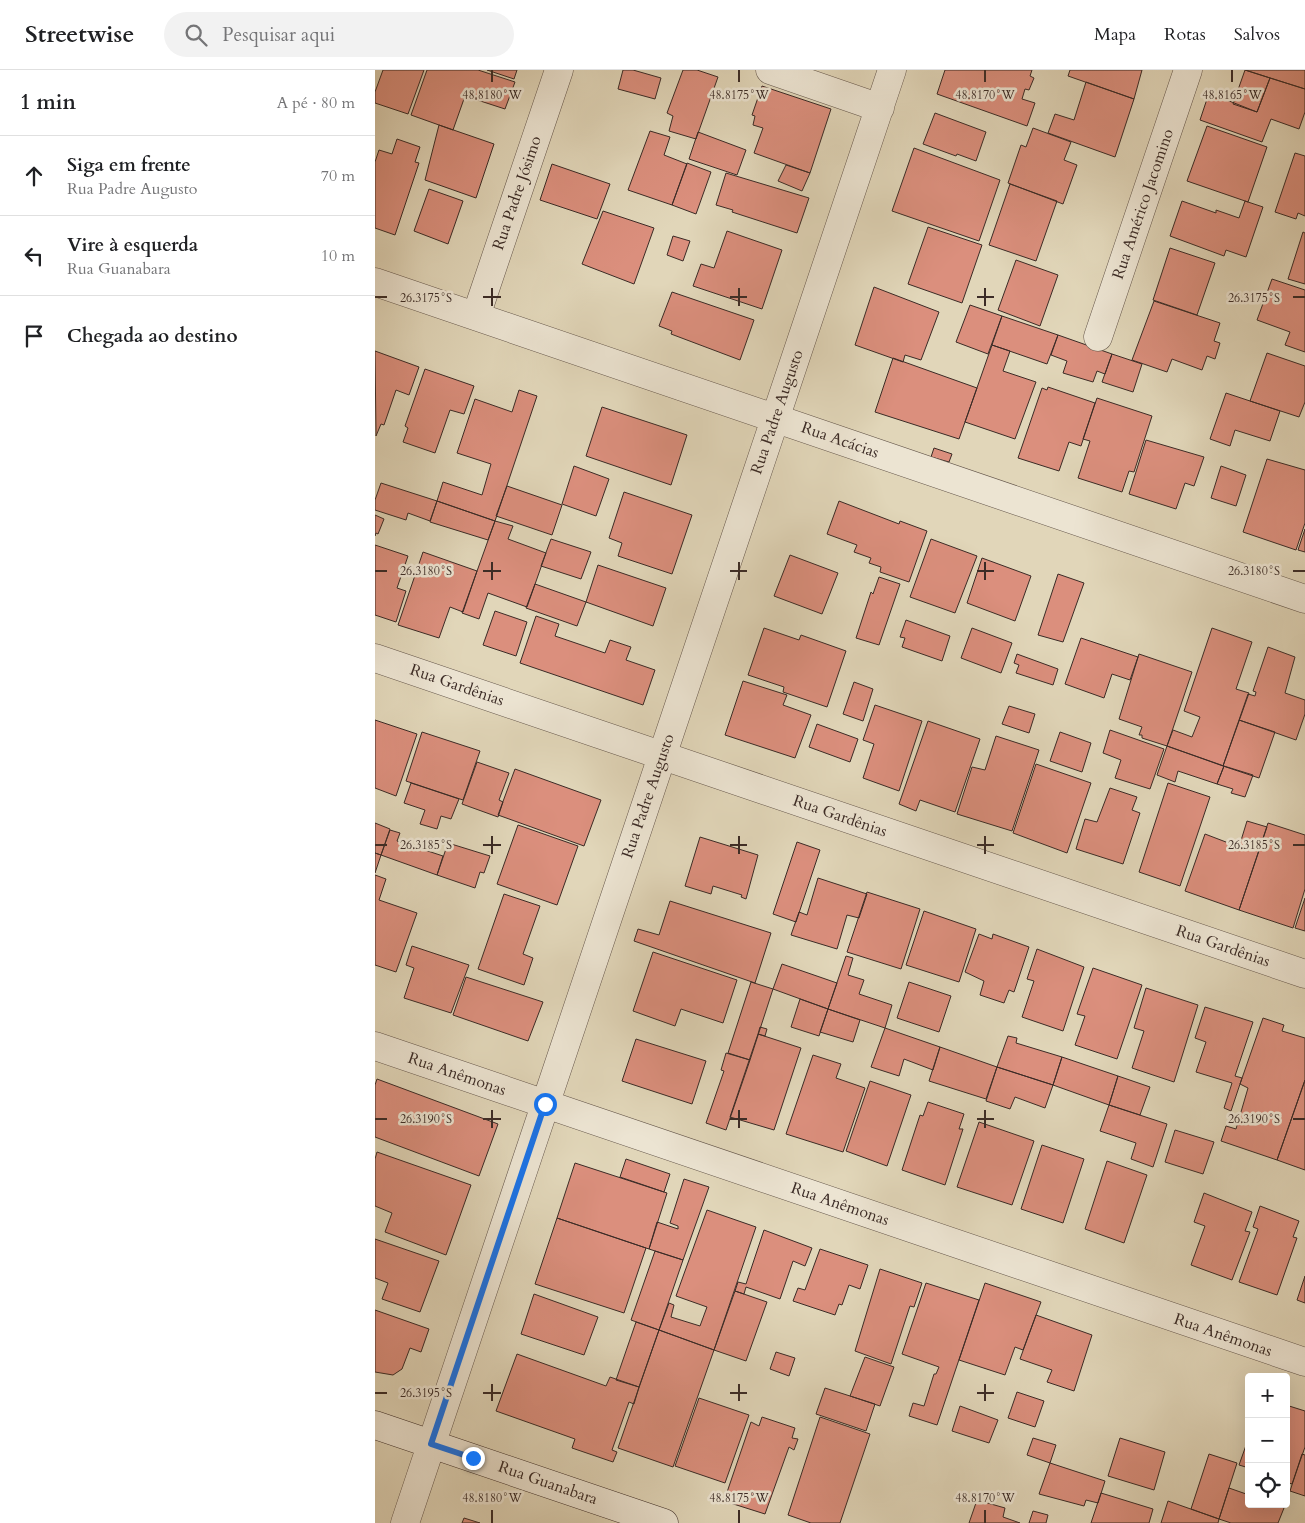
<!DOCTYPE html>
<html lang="pt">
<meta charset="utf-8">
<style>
:root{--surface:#fff;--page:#f2f2f2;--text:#202124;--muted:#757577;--line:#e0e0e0}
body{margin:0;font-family:Cardo,serif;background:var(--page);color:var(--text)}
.controls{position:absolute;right:15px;bottom:15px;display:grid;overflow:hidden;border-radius:5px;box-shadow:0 5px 20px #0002}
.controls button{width:45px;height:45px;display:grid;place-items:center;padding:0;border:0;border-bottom:1px solid var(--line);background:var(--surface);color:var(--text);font:25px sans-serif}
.stop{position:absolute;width:15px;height:15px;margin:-11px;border:4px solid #1a73e8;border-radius:50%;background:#fff}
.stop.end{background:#1a73e8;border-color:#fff;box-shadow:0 1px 5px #0008}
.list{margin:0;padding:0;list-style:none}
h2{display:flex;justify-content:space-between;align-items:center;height:65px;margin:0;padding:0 20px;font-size:21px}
h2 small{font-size:16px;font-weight:400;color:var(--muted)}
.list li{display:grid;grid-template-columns:32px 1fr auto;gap:15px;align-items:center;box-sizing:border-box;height:80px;padding:0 20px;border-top:1px solid var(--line)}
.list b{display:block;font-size:19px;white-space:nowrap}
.list p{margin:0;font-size:16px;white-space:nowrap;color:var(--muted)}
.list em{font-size:16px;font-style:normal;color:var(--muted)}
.icon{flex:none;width:28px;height:28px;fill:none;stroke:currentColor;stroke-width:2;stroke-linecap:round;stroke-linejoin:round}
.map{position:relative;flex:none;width:930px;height:1453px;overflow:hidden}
header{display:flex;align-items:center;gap:30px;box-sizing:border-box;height:70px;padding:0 25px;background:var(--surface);border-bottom:1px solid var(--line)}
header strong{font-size:24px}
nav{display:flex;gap:28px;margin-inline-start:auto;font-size:18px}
.search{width:350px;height:45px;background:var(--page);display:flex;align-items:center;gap:12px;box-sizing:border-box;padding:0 18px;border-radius:28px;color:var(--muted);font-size:19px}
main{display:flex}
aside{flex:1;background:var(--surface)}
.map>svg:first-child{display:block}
.building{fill:#db8f7d;stroke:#3b2b26}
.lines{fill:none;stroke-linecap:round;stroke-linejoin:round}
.street-casing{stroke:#64564b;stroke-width:29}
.secondary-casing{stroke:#3b2b26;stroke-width:29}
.street{stroke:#ece4d2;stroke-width:28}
.secondary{stroke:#ece4d2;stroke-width:28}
.route{stroke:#1a73e8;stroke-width:6}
.ticks{fill:none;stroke:#3b2b26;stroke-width:2}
.labels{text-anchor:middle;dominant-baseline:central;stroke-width:5;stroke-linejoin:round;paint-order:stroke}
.street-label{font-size:16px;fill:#3b2b26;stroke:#ece4d2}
.ticks-label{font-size:12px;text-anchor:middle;fill:#3b2b26;stroke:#ece4d2;stroke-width:5;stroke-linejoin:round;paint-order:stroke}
</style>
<header>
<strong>Streetwise</strong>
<div class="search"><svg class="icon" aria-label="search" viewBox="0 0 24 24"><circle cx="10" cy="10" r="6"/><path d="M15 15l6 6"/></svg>Pesquisar aqui</div>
<nav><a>Mapa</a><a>Rotas</a><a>Salvos</a></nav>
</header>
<main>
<aside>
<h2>1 min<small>A pé · 80 m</small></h2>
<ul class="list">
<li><svg class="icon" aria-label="ahead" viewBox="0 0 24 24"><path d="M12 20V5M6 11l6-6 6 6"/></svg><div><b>Siga em frente</b><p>Rua Padre Augusto</p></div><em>70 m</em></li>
<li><svg class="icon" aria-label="left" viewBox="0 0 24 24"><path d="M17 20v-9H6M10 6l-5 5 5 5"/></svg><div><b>Vire à esquerda</b><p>Rua Guanabara</p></div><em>10 m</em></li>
<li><svg class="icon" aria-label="arrive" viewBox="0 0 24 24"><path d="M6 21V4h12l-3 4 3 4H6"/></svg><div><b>Chegada ao destino</b></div></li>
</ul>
</aside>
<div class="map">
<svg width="930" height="1453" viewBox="0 0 930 1453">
<rect width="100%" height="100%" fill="#e1d6b9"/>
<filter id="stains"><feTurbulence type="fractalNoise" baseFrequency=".004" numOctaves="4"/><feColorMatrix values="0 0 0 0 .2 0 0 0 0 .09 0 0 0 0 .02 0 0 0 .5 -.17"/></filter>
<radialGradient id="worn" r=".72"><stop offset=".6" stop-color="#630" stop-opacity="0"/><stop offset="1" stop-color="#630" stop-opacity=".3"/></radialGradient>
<!-- building -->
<path class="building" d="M8 0H49L33 44 0 33V22Z
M52 0H103L140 12 130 39 90 26 78 60 36 45Z
M112 0H142L139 9Z
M248 0H258L286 8 280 29 243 19Z
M308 0H322L343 7 321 69 294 61 298 46 292 43Z
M570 0H657L655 6 659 8 654 20 650 19 647 29 660 33 652 56 562 24Z
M695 0H767L759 29 693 6Z
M870 0 895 8 882 42 858 34Z
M870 0H930V19Z
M895 8 930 19V42L924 59 896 49 887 72 825 50 834 23 882 42Z
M711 12 759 29 740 87 673 63 680 44 699 50Z
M387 16 456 39 435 103 379 83 388 58 378 55 380 46 377 45Z
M560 43 611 62 601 91 582 84 581 86 548 74Z
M64 55 119 74 101 128 50 110Z
M832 56 892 77 873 132 812 111Z
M658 58 696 72 689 90 702 95 688 134 633 113 646 75 651 77Z
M275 61 295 67 289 85 312 94 297 135 253 120Z
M323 62 371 80 362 105 314 89Z
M22 69 45 77 40 92 44 93 20 165 0 158V92L4 80 17 84Z
M539 78 625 110 604 171 517 141Z
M920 83 930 86V146L923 143 921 149 900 142Z
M312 93 336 102 321 144 297 135Z
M177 94 235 114 222 149 165 130Z
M411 95 435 103 427 121 403 111Z
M351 103 434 128 422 163 357 142 358 140 341 135Z
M635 114 682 131 661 191 614 175Z
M54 119 88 131 73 174 39 161Z
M807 131 841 143V140L864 148 870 131 888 137 871 187 851 180 849 186 795 166Z
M228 141 279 158 259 214 207 194Z
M553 157 607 175 587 233 533 214Z
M352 161 407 180 387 239 318 216 326 194 339 198Z
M928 162 930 163V214L913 209Z
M298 166 315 171 308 191 292 185Z
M795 178 840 193 822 245 778 230Z
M641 190 683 205 665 256 623 240Z
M897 209 930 220V282L910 275 915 262 882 250Z
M499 217 564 242 546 290 530 285 528 292 480 275Z
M297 222 379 250 365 290 296 264 297 261 284 256Z
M779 231 845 253 839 271 845 273 840 289 832 286 827 300 797 289 792 302 757 290Z
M595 235 627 246 613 284 581 272Z
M627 246 683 265 672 294 617 275Z
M683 265 737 284 730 304 722 301 718 312 688 303 692 291 676 285Z
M617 275 635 281 628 301 661 312 640 369 590 352Z
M0 281 44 297 34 325 21 320 9 355 6 354 1 366Z
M892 283 930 296V332L924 347 875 331Z
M737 284 767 294 758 322 727 312Z
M518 288 602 318 584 369 500 342Z
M50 299 99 316 89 344 75 340 60 383 28 372 33 358 30 356Z
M673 317 720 333 706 376 694 372 684 401 643 388 667 318 672 320Z
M144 320 162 326 120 451 62 431 68 412 107 425 116 394 82 383 100 329 137 342Z
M851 323 905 341 895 371 860 360 855 376 835 369Z
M722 328 777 346 759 402 754 401 747 422 703 408 715 371 708 369Z
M227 337 312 365 296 415 211 386Z
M771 370 829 387 819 416 810 413 801 439 754 424Z
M559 378 577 384 574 392 556 387Z
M892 389 930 400V453L921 480 868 462Z
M199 396 234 409 221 446 187 434Z
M846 396 871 405 861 436 836 428Z
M6 413 62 431 55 451 33 443 31 450 0 440V430Z
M132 416 187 435 177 465 121 446Z
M249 422 317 445 297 504 243 486 247 473 234 468Z
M62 431 120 451 113 470 55 452Z
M464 431 524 454 525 451 552 461 534 512 505 502 506 497 494 493 496 488 479 482 482 475 452 464Z
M0 445 9 449 3 464 1 463 0 466Z
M120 451 138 456 133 469 171 483 152 537 113 523 104 549 87 543Z
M930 459V482L923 480Z
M176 469 216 482 206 509 166 496Z
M556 469 602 486 580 543 535 527Z
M0 475 33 486 22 518 31 521 21 552 0 545Z
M48 482 102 501 88 542 75 537 64 568 23 555Z
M415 485 463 503 447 544 399 526Z
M607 488 656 506 640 551 592 533Z
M223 495 291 518 278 556 211 532Z
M683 504 709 513 688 572 663 565Z
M504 507 525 514 504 575 481 568 496 522 498 524Z
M160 514 211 532 202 556 151 538Z
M120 541 152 552 141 586 108 575Z
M161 546 184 554 180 566 230 583 235 570 256 577 251 590 280 600 268 635 145 593Z
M531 550 575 566 567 591 527 577 530 568 525 567Z
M389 558 424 570 426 565 471 581 452 637 408 622 409 617 373 605Z
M597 558 637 573 626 603 586 588Z
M837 558 877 572 861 619 874 623 848 696 792 676 798 660 817 667 825 647 809 641Z
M706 568 763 587 755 610 737 604 729 628 690 614Z
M893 577 920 587 910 623 930 630V644L921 670 864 650 873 624 880 626 881 622 878 621Z
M642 584 683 599 678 615 641 603 644 595 639 593Z
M764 584 817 602 792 676 767 668V665H764L767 657 744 649Z
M368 611 412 625 408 635 436 645 420 688 350 665Z
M479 612 498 619 488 651 468 644Z
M500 635 547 651 524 721 488 708 499 674 488 670Z
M634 636 660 644 654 663 627 654Z
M0 650 42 664 21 726 0 718Z
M864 650 900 662 884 708 848 696Z
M553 651 605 669 580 742 545 730 541 741 524 734Z
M442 654 483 669 475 692 434 677Z
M735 660 789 679 775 719 740 708 746 690 728 683Z
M47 662 105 681 88 730 31 711Z
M685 662 716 673 707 702 675 691Z
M621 666 664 680 637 761 582 744 597 697 610 700Z
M792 676 849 696 842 714 803 701 800 712 782 705Z
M102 692 134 703 124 730 128 732 123 747 87 734Z
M661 694 716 713 692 783 638 763Z
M849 696 878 705 870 727 856 723 858 719 842 714Z
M140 699 226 730 209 776 123 745Z
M36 713 84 729 76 749 66 746 62 759 45 754 50 740 29 733Z
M793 713 835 727 805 816 764 802Z
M735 718 762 727 757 740 765 743 748 794 701 779 710 749 722 752Z
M872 751 892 757 864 840 810 821 830 764 864 777Z
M0 753 15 759 6 785 0 783Z
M893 753 930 765V819L918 858 864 840Z
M143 755 203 776 182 835 122 814Z
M15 760 25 763 22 771 68 786 62 805 6 785Z
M325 767 383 785 371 829 366 827 367 825 338 816 336 824 310 816Z
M422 772 445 780 421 852 398 844Z
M73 773 115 786 109 803 105 802 100 818 62 805Z
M0 783 6 785 0 803Z
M0 805 11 809 4 830 42 843 21 902 0 895Z
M443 808 492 824 484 848 472 845 462 879 416 865 424 842 432 845Z
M492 822 545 839 526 899 472 882Z
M129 824 165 836 148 884 158 888 149 915 103 899Z
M930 828V861L920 858Z
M295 831 396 863 380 913 259 871 263 859 284 865Z
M549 841 601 859 584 912 531 895Z
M604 864 617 869 618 864 654 877 639 922 634 920 629 933 605 925 609 911 590 902Z
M37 876 94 895 76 943 29 928 39 898 31 895Z
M662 879 709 897 688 961 647 947 659 911 652 909Z
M278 882 362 910 348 953 306 939 300 956 258 941Z
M471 886 478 888 473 905 489 910 484 924 517 935 510 958 453 939Z
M407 894 462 913 453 939 398 919Z
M718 898 767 915 742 989 700 975 710 946 702 944Z
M91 907 168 932 153 971 78 945Z
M376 912 398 919 375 990 353 983Z
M534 912 576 926 564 962 522 948Z
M771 918 823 935 799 1012 757 998 769 961 759 958Z
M425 929 453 939 444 966 416 957Z
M830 937 878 952 860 1006 867 1008 856 1041 849 1038 857 1013 821 1002 831 972 820 968Z
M453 939 485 950 478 972 445 962Z
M888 948 909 955 907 961 930 968V1010L902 1090 846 1071 851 1056 861 1059 873 1018 865 1014Z
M385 957 392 959 390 966 383 964Z
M510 958 565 977 558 1000 529 989 524 1006 496 997Z
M383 964 426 978 399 1060 355 1047Z
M633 966 642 968 641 973 687 987 678 1015 622 997Z
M261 969 331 991 317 1034 247 1011Z
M565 977 622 997 611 1029 554 1011Z
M351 983 375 990 351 1060 331 1053 349 1001 346 1000Z
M438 985 466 994 461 1008 490 1018 468 1082 411 1064Z
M687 987 743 1006 734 1035 678 1015Z
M622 997 678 1015 670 1038 640 1027 635 1039 611 1031Z
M743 1006 775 1017 765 1045 734 1035Z
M2 1009 123 1054 104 1106 0 1067V1015Z
M930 1010V1100L902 1090Z
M495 1011 536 1025 512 1096 471 1081Z
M553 1032 589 1044 584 1059H588L570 1115 527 1100 545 1045 548 1046Z
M734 1035 792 1054 778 1097 756 1089 761 1073 725 1061Z
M604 1052 659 1071 637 1135 582 1117Z
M800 1060 839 1072 828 1104 790 1092Z
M667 1075 709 1089 688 1153 646 1139Z
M2 1082 96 1115 71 1185 10 1162 17 1143 0 1136V1089Z
M251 1089 295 1104 289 1122 245 1107Z
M732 1091 772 1105 749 1173 710 1159Z
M200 1093 292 1123 274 1179 182 1148Z
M309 1109 334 1117 308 1190 274 1179 282 1152 303 1159V1156L295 1153Z
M829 1123 877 1142 870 1161 875 1162 857 1210 816 1195 830 1156 819 1152Z
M885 1136 924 1151 918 1167 922 1168 902 1225 864 1212 883 1159 878 1157Z
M332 1140 381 1157 339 1280 284 1260 294 1233 299 1235 296 1247 325 1256 332 1237 301 1226Z
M182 1148 271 1178 249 1243 160 1214Z
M389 1160 437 1178 430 1196 418 1191 405 1229 371 1217 369 1224 360 1221 363 1212 371 1214Z
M0 1169 64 1191 45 1242 7 1229 13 1213 0 1208Z
M445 1179 493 1195 485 1219 474 1215 467 1235 464 1234 460 1245 418 1231 423 1218 430 1220Z
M280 1181 308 1190 284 1260 256 1250Z
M505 1199 547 1213 539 1237 535 1236 516 1294 480 1281Z
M930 1206V1233L922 1230Z
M551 1213 604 1230 562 1355 534 1346 538 1333 549 1336 559 1304H561L564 1297 527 1284Z
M610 1213 666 1232 648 1280 640 1277 630 1305 584 1290Z
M360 1221 392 1232 371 1291 339 1280Z
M159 1224 223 1247 209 1285 146 1264Z
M0 1240 54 1259 46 1282 35 1278 27 1299 18 1305 0 1302Z
M661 1245 717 1265 699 1321 672 1312 677 1300 645 1289Z
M261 1252 284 1260 264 1317 241 1310Z
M284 1260 339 1280 298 1397 243 1378Z
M401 1282 420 1288 414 1306 395 1299Z
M142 1284 231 1316 235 1307 264 1317 259 1334 254 1332 237 1380 242 1382 238 1392 197 1378 200 1369 121 1341Z
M490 1287 519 1297 505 1336 475 1326Z
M450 1318 500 1334 491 1361 441 1344Z
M642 1322 669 1331 660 1357 633 1348Z
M324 1328 374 1345 350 1413 300 1396Z
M911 1335 930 1341V1377L917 1414 911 1412Z
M585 1336 623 1350 614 1373 577 1361Z
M387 1347 420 1358 417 1368 423 1369 419 1380 414 1377 390 1444 349 1431 376 1352 384 1356Z
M445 1347 495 1364 465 1453H436L413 1445Z
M874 1367V1398L864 1395Z
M658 1368 681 1375 675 1393 652 1385Z
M745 1368 790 1382 779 1420 733 1406Z
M834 1384 862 1393 844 1449 816 1439Z
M927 1384 930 1385V1426L915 1421Z
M675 1393 730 1411 723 1433 711 1430 709 1436 664 1424Z
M854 1418 874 1425V1434H899L909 1438 903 1453H856L844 1449Z
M726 1423 778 1439 774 1453H716Z
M602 1430 630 1438 628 1447 645 1453H594Z
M793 1431 844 1449 843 1453H786Z
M658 1441 673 1445 671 1453H654Z
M89 1448 105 1453H87Z"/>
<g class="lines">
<!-- street casing -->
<g class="street-casing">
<path id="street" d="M395 0 505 38
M0 212 930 529
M101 246 184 0
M723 267 813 0
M0 588 930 904
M0 976 930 1292
M30 1453 517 0"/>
</g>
<!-- secondary casing -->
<g class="secondary-casing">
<path id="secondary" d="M0 1355 289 1453"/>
</g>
<!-- street -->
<use href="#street" class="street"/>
<!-- secondary -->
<use href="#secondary" class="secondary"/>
</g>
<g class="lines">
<!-- route -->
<path class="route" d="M98 1388 56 1374 170 1034"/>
</g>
<!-- ticks -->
<path class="ticks" d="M117 0V12M364 0V12M610 0V12M857 0V12M117 218V236M364 218V236M610 218V236M0 227H12M108 227H126M355 227H372M602 227H619M918 227H930M117 492V510M364 492V510M610 492V510M0 501H12M108 501H126M355 501H372M602 501H619M918 501H930M117 766V784M364 766V784M610 766V784M0 775H12M108 775H126M355 775H372M602 775H619M918 775H930M117 1040V1058M364 1040V1058M610 1040V1058M0 1049H12M108 1049H126M355 1049H372M602 1049H619M918 1049H930M117 1314V1331M364 1314V1331M610 1314V1331M0 1323H12M108 1323H126M355 1323H372M602 1323H619M117 1440V1453M364 1440V1453M610 1440V1453"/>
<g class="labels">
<!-- street labels -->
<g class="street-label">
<text transform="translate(142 123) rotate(-71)">Rua Padre Jósimo</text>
<text transform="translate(768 134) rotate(-71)">Rua Américo Jacomino</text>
<text transform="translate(402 342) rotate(-71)">Rua Padre Augusto</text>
<text transform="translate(465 370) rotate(19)">Rua Acácias</text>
<text transform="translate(82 615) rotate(19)">Rua Gardênias</text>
<text transform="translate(273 726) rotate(-71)">Rua Padre Augusto</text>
<text transform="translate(465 746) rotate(19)">Rua Gardênias</text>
<text transform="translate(848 876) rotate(19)">Rua Gardênias</text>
<text transform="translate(82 1004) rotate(19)">Rua Anêmonas</text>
<text transform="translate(465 1134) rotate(19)">Rua Anêmonas</text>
<text transform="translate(848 1265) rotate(19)">Rua Anêmonas</text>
<text transform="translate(173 1413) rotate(19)">Rua Guanabara</text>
</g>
</g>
<g class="ticks-label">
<text x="117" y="29">48.8180°W</text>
<text x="364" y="29">48.8175°W</text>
<text x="610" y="29">48.8170°W</text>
<text x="857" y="29">48.8165°W</text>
<text x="51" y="232">26.3175°S</text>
<text x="879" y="232">26.3175°S</text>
<text x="51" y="505">26.3180°S</text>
<text x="879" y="505">26.3180°S</text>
<text x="51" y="779">26.3185°S</text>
<text x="879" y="779">26.3185°S</text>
<text x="51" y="1053">26.3190°S</text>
<text x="879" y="1053">26.3190°S</text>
<text x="51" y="1327">26.3195°S</text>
<text x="117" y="1432">48.8180°W</text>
<text x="364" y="1432">48.8175°W</text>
<text x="610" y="1432">48.8170°W</text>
</g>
<rect width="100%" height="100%" filter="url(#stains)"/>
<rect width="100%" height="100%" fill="url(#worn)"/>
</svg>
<div class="controls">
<button>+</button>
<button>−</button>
<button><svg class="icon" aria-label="locate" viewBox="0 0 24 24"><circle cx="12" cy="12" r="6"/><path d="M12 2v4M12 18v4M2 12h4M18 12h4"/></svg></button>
</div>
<div class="stop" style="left:170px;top:1034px"></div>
<div class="stop end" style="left:98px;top:1388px"></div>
</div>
</main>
